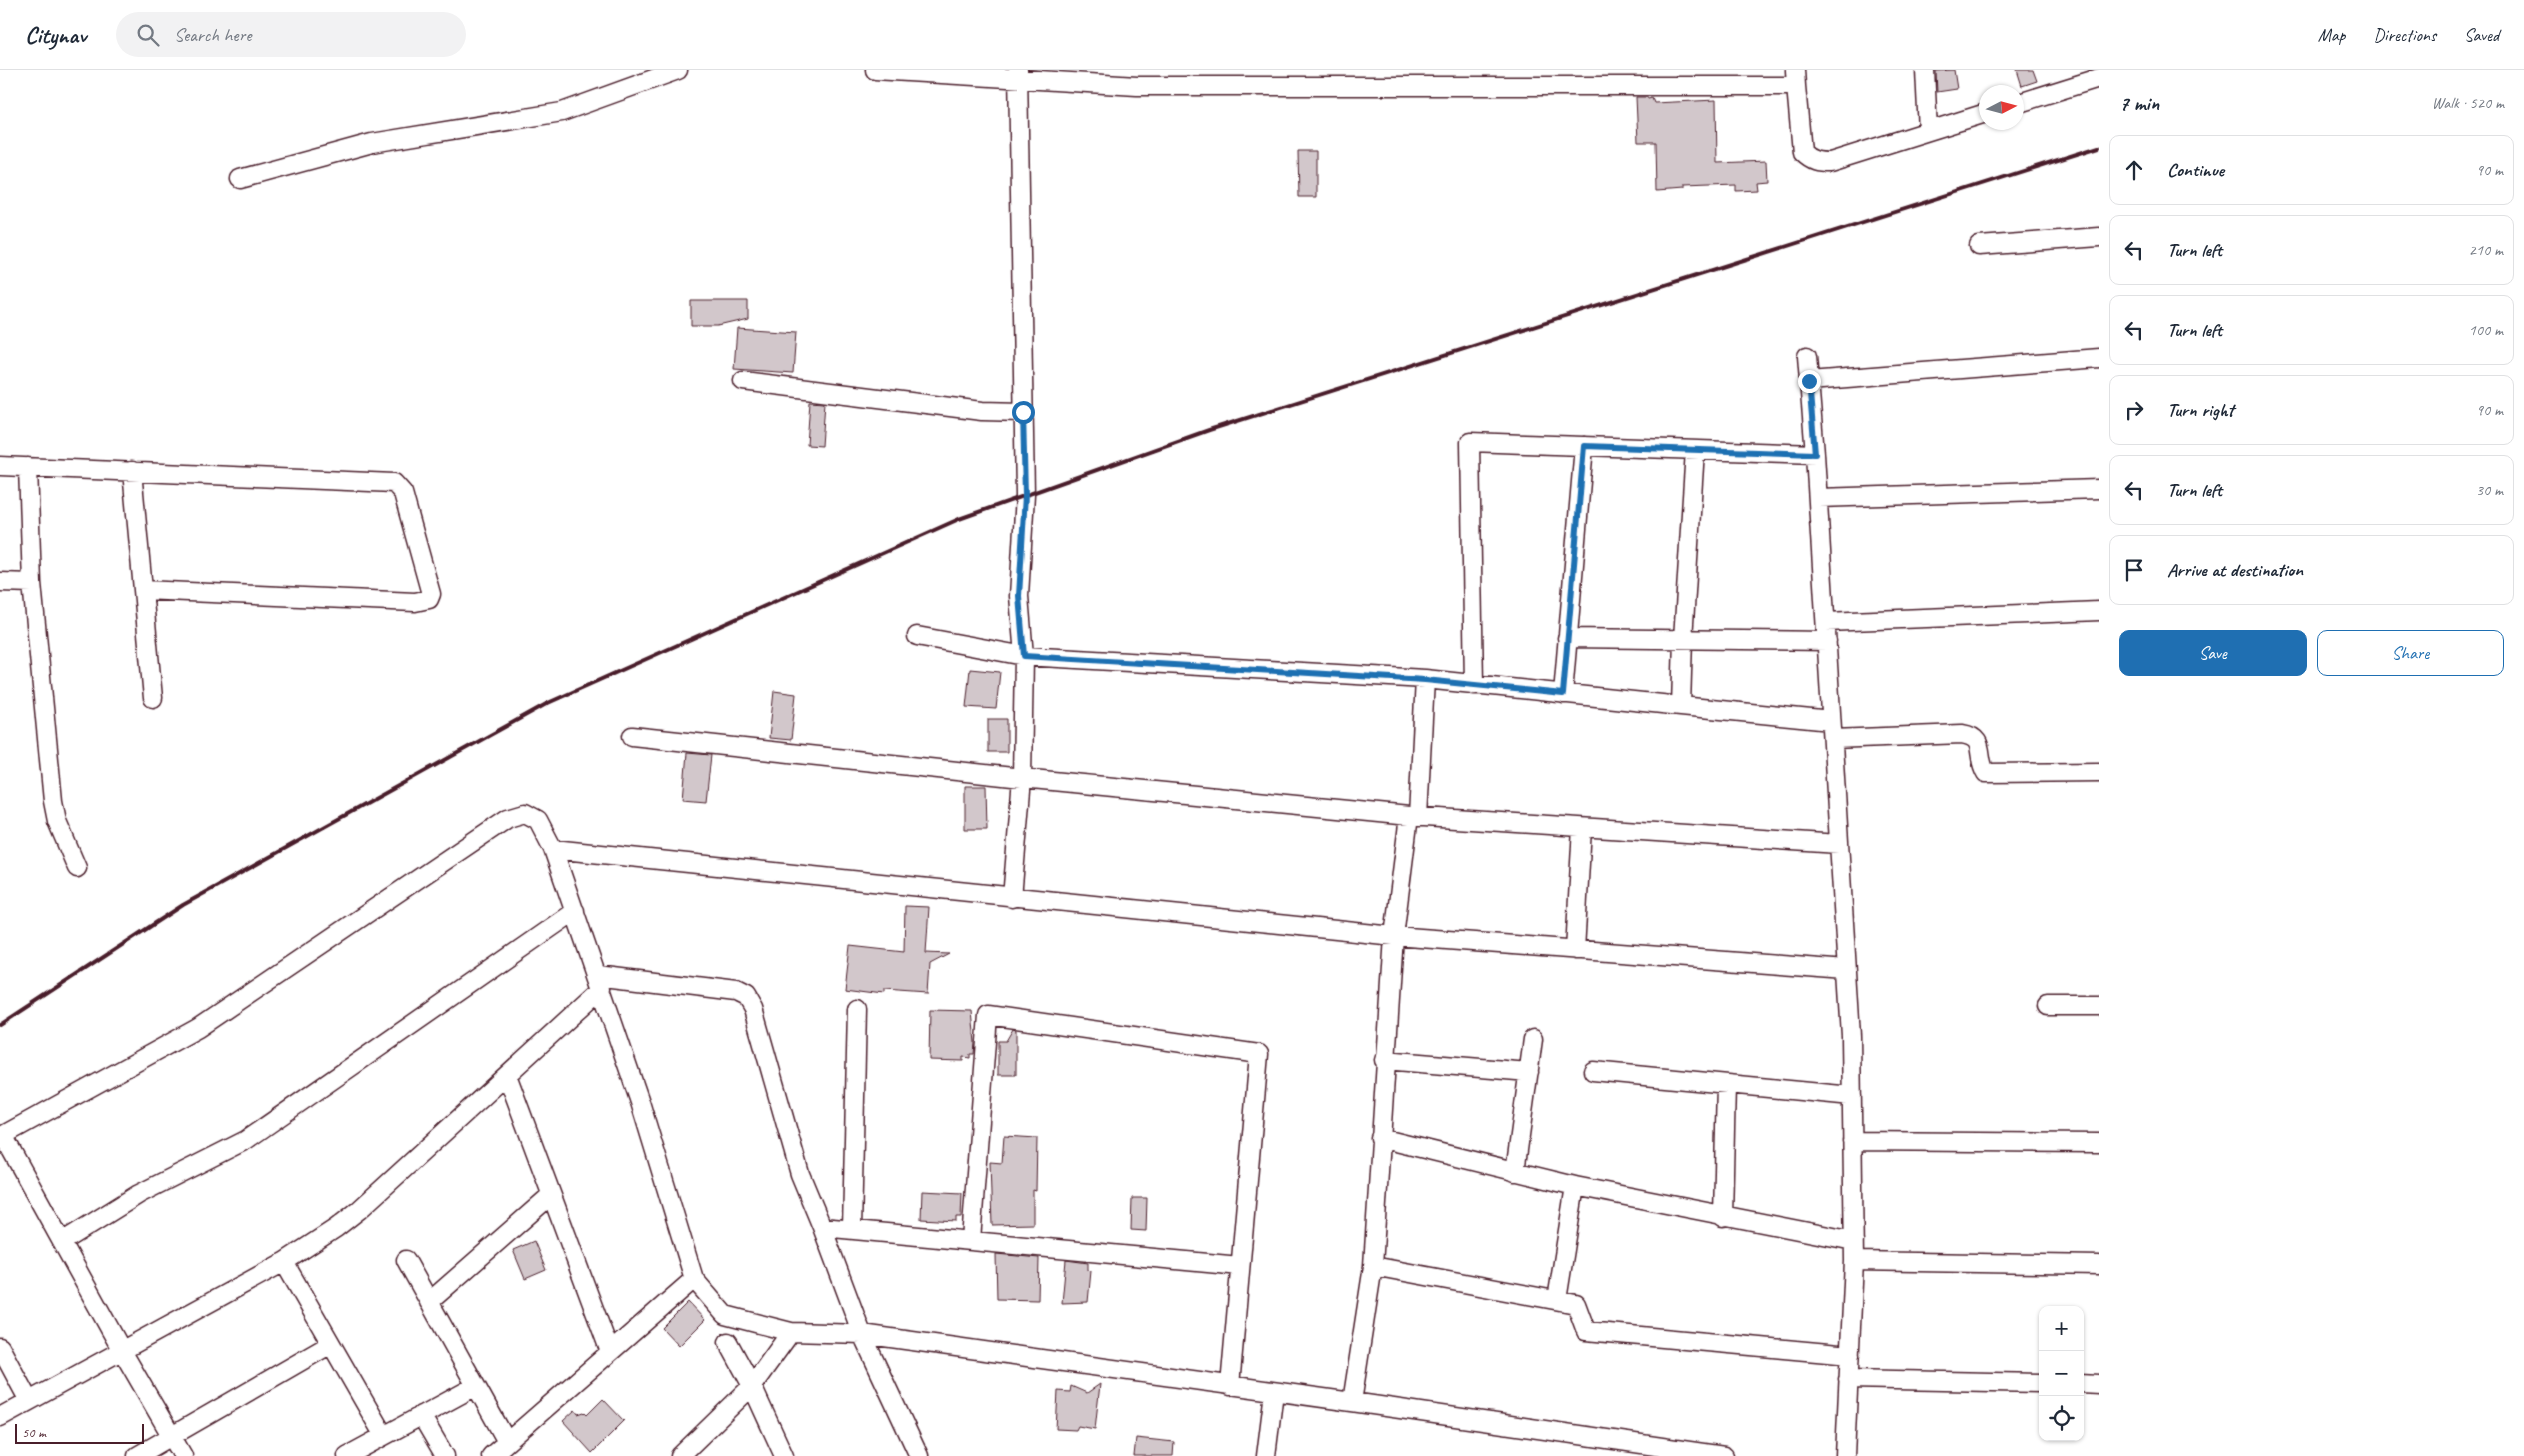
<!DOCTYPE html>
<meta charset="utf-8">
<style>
:root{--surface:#fff;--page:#f2f2f3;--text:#1f2937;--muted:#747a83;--line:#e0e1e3;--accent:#1f6fb2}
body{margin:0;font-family:Caveat,sans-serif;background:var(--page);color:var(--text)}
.controls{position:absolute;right:15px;bottom:15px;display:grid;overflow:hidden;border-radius:10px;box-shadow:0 1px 4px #0004}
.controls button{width:45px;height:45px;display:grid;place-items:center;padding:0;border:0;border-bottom:1px solid var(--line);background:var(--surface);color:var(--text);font:25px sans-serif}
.compass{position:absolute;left:1979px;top:15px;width:45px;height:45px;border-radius:50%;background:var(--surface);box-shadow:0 1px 4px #0004;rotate:84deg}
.scale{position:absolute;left:15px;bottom:12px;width:129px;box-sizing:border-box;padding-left:5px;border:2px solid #4a1f2b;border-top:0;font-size:14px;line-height:18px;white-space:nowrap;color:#4a1f2b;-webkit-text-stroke:4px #fff;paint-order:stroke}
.stop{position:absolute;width:15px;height:15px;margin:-11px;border:4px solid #1f6fb2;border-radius:50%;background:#fff}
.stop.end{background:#1f6fb2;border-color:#fff;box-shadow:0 1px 5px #0008}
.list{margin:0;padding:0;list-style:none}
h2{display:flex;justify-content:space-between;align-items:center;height:65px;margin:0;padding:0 20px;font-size:21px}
h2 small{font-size:16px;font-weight:400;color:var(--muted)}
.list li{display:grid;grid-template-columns:32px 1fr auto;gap:15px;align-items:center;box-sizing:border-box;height:70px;margin:0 10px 10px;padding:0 10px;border:1px solid var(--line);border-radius:10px}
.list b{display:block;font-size:19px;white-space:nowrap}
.list em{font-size:16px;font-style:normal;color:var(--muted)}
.actions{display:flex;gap:10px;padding:15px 20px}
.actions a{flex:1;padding:11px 0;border:1px solid var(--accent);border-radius:10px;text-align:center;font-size:18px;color:var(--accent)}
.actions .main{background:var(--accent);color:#fff}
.icon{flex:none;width:28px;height:28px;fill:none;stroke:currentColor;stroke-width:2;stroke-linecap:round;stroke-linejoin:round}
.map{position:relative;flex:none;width:2099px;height:1386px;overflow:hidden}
header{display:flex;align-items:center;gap:30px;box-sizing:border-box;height:70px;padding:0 25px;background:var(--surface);border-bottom:1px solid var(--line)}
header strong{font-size:24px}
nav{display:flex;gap:28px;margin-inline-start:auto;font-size:18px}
.search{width:350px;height:45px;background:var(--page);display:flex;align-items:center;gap:12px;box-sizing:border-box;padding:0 18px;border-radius:28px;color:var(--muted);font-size:19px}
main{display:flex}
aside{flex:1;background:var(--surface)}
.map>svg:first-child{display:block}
.building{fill:#d2c7cb;stroke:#4a1f2b}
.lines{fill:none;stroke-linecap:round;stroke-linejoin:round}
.minor-casing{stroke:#4a1f2b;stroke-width:21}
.minor{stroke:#fff;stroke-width:18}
.rail{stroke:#4a1f2b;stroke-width:4}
.route{stroke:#1f6fb2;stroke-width:6}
</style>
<header>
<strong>Citynav</strong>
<div class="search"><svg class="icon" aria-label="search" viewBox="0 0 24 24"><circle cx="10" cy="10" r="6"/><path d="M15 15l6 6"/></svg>Search here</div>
<nav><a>Map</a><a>Directions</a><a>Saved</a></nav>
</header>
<main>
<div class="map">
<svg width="2099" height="1386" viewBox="0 0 2099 1386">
<rect width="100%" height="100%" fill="#fff"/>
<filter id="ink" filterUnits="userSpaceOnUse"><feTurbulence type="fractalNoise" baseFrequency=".02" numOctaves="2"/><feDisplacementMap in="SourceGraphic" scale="10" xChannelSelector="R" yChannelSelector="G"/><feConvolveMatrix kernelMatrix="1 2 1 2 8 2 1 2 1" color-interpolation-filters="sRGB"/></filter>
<g filter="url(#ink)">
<!-- building -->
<path class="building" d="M1954 0 1957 19 1937 22 1936 1Z
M2017 0H2033L2037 11 2022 16Z
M1636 27H1647L1648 29 1652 28 1654 33 1716 30 1717 93 1766 91 1767 111 1756 112 1757 120 1736 121V115L1682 117V120L1657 122 1656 72H1638Z
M1298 81H1316V127H1299Z
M691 231H748V249L718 256H691Z
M737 258 796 262 793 303 734 299Z
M810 331 825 332 822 376 807 375Z
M970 599 1000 602 996 639 966 637Z
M774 621 796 624 791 670 769 668Z
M988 649H1007V682H988Z
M687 683 711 685 706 731 683 729Z
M965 716H986L987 759H965Z
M905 836 929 837 926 883 949 884 930 894 928 924 884 921V924L845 919 850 876 904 882Z
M930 940 972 941 975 973 974 984H970V988L963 987V991L929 990Z
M1013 959 1016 960V1005H998V971H1006Z
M1004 1066 1037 1068 1036 1121 1033 1120V1154L992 1155 990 1092 1002 1093Z
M922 1121 962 1123 961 1147H956V1151L921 1149Z
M1132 1128H1147L1146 1161 1131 1160Z
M534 1171 546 1200 525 1209 513 1180Z
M996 1184 1039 1188 1038 1230 997 1229Z
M1066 1190 1088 1193V1200L1091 1201 1088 1232 1062 1233Z
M688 1232 705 1250 679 1276 662 1258Z
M1100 1314 1095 1359 1078 1356 1076 1360 1056 1359 1058 1321 1070 1322 1071 1316 1087 1323Z
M603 1329 624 1351 592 1383 563 1351 575 1340 578 1344 584 1342 587 1345Z
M1136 1368 1174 1372 1173 1386H1134Z"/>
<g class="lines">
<!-- minor casing -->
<g class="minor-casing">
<path id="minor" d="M875 0 1137 16H1796L1795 0
M1925 0 1928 61
M1796 16 1802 82C1811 91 1818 92 1830 92L1986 43
M2016 34 2099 8
M240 109 372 73 562 42 678 0
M1979 176 2099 167
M1807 286 1815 384
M743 311 982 341 1023 342
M1809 311 2099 288
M1695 380 1683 569 1681 636 1831 651
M0 396 394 413 403 423 431 524 429 529 415 532 143 520
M28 397 32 513 53 731 57 751 77 798
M132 401 153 628
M1818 428 2099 419
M0 512 32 513
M1826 552 2099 541
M917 566 1024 586 1425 609 1418 747
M1567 568 1827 571
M1425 609 1681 636
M1474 615 1470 372 1815 384 1851 966 1854 1191 1845 1386
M1563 624 1584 376
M632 666 1022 708 1409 746 1839 774
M1833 669 1962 664C1988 668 1975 686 1986 703L2099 702
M553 779 1394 866 1847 900
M1012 828 1022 708 1024 586 1019 526 1025 425 1018 0
M1575 880 1582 758
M598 905 736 922 746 927 753 939 800 1104 822 1157
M2048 936H2099
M1384 990 1529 1002
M1593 1001 1852 1026
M507 1005 610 1282
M3 1065 121 1279 183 1386
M0 1067 198 958 508 748 525 743 538 750 553 779 640 1032 694 1209 725 1245 791 1262 862 1264 1352 1332 1724 1386
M1380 1068 1575 1116 1557 1230
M1852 1071 2099 1073
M1515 1102 1533 969
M1575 1116 1854 1171
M1723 1147 1726 1014
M852 1159 857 939
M971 1170 988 945 1259 984 1230 1316
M62 1172 139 1124 246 1070 575 841
M406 1190 507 1372
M1854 1191 2099 1195
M284 1192 384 1366
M1373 1196 1576 1234 1586 1261 1850 1285
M429 1232 551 1125
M728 1272 752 1316 784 1386
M0 1277 29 1331
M1848 1309 2043 1313
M2080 1313 2099 1314
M1352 1332 1373 1196 1394 866 1409 746
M421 1345 445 1386
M0 1347 284 1192 336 1158 359 1140 602 918
M137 1386 331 1274
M347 1386 476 1316
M491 1386 694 1209
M680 1386 752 1316 791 1262
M919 1386 862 1264 822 1157 1240 1196
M1266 1386 1274 1322"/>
</g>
<!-- minor -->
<use href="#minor" class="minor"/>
<!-- rail -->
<path class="rail" d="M0 955 183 835 548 633 959 449 1209 360 2099 77"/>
</g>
</g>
<g class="lines" filter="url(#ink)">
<!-- route -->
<path class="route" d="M1023 342 1025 425 1019 526 1024 586 1425 610 1563 624 1584 376 1815 384 1809 311"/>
</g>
</svg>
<div class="controls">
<button>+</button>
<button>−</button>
<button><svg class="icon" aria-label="locate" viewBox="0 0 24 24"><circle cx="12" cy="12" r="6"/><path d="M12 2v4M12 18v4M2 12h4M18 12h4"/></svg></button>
</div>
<svg class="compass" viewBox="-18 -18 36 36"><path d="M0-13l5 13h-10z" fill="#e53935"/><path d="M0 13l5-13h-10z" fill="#747a83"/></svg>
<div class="scale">50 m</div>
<div class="stop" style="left:1023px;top:342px"></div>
<div class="stop end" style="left:1809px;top:311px"></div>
</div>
<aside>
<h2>7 min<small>Walk · 520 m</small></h2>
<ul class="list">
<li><svg class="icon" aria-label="ahead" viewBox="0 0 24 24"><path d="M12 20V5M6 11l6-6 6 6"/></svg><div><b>Continue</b></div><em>90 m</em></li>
<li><svg class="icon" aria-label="left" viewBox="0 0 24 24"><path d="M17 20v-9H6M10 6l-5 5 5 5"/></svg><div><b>Turn left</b></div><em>210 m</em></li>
<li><svg class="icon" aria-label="left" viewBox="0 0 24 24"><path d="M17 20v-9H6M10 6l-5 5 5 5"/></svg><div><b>Turn left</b></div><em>100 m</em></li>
<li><svg class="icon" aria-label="right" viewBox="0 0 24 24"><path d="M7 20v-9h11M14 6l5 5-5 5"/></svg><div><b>Turn right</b></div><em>90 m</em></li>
<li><svg class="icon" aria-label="left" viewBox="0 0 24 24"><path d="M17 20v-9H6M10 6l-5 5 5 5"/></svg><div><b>Turn left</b></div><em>30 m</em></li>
<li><svg class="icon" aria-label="arrive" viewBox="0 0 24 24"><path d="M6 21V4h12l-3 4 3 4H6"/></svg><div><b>Arrive at destination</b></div></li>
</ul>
<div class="actions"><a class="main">Save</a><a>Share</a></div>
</aside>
</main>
